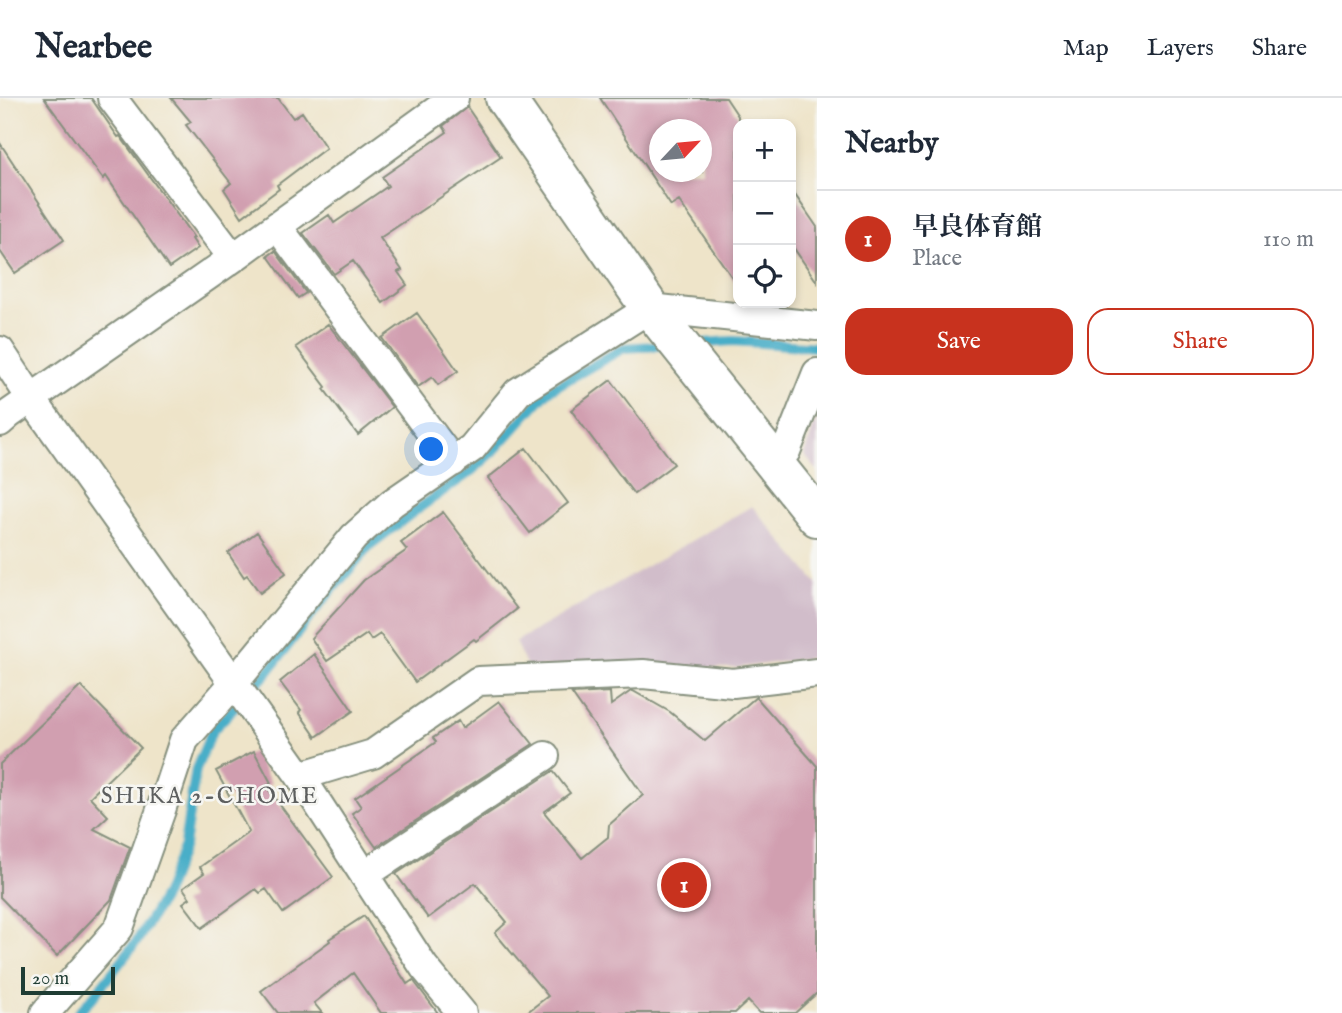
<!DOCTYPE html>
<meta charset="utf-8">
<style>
:root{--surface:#fff;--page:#f2f2f3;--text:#1f2937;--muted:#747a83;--line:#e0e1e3;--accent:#c8321e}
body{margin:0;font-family:"IM FELL English","Noto Serif JP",serif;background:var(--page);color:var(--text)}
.controls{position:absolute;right:21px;top:21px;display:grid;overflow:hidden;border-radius:14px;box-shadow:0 4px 10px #0003}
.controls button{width:63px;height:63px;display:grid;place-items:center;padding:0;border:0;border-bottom:2px solid var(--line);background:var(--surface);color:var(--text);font:35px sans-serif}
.compass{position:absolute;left:649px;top:21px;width:63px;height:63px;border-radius:50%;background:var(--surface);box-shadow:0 4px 10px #0003;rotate:64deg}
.scale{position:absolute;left:21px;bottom:18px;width:94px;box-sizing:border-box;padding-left:7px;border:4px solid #1f3d34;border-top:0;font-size:19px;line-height:24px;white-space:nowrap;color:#1f3d34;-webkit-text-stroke:5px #f6f6f2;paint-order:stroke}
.you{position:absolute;left:432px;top:352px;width:24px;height:24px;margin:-18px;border:5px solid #fff;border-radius:50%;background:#1a73e8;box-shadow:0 0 0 10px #1a73e833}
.badge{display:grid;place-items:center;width:46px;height:46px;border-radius:50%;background:var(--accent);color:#fff;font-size:23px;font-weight:700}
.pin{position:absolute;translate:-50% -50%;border:4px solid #fff;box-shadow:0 2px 7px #0006}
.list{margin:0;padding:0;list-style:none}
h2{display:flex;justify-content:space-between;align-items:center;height:91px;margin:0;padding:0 28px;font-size:30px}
h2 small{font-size:23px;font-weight:400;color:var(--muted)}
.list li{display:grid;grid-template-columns:46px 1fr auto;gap:21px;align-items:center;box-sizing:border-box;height:98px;padding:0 28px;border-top:2px solid var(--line)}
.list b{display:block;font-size:26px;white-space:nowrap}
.list p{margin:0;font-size:23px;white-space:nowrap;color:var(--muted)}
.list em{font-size:23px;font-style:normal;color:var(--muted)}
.actions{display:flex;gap:14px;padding:21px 28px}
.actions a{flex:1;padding:16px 0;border:2px solid var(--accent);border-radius:21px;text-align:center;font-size:24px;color:var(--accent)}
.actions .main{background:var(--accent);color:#fff}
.icon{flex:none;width:38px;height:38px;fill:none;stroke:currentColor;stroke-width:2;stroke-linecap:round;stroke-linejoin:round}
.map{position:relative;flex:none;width:817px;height:915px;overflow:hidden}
header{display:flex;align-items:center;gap:42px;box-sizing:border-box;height:98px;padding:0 35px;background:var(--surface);border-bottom:2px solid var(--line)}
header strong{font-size:33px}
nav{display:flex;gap:38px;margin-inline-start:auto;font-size:24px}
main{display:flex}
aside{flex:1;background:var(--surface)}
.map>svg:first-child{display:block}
.industrial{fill:#d1bdca}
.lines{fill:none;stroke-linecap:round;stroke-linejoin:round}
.stream{stroke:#49aec8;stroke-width:10}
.building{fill:#d19fb0;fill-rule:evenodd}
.street-casing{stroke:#86907e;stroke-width:32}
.secondary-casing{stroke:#86907e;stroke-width:42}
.street{stroke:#fff;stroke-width:28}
.secondary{stroke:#fff;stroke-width:38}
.labels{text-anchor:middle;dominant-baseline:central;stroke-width:5;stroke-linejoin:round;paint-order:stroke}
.neighbourhood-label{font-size:23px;letter-spacing:2px;fill:#5d5f5f;stroke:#f6f6f2}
</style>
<header>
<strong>Nearbee</strong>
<nav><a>Map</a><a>Layers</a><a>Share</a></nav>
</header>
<main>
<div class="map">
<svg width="817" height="915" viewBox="0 0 817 915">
<rect width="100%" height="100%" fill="#f6f6f2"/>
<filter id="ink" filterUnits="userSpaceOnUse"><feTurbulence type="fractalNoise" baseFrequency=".0143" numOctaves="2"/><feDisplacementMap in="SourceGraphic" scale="14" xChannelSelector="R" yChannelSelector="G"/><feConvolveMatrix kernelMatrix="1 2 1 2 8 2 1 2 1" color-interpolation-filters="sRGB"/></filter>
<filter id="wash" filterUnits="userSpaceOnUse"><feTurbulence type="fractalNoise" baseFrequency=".00686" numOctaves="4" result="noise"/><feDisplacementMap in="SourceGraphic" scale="28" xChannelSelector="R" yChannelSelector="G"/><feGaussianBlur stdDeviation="1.57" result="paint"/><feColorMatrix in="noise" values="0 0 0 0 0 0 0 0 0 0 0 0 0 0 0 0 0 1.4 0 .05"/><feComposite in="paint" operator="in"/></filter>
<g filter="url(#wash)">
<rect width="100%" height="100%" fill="#eee4c9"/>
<!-- industrial -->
<path class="industrial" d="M817 319V372L804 357Z
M752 408 817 485V559L736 570 527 569 515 544Z"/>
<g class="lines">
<!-- stream -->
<path class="stream" d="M690 246 733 243 817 249
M78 915 93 899 137 843 165 796 184 747 196 671 212 633 267 575 320 506 370 447 415 413 469 375 492 355 548 293 624 250 668 247"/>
</g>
<g id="blocks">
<!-- building -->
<path class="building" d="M44 0H91L118 39 120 38 194 140 192 141 198 150 169 170 106 78 103 81Z
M171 0H278L293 20 302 14 326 50 277 87 279 91 242 119 224 91 231 85 186 27 191 24Z
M600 0H726L738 18V188L679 103 671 108ZM660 32H702V74H660Z
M467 9 501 59 380 140 402 172 398 174 407 187 383 205 353 163 334 176 303 135 329 117 334 125 388 88 382 79 447 34 443 28Z
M0 45 64 142 15 175 0 153Z
M791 91 817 129V184L791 146Z
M275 153 306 195 298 200 268 158Z
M417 215 458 273 438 287 432 279 418 289 382 240Z
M328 226 392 309 358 337 324 291 326 289 296 249Z
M611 282 674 366 634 396 571 312Z
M526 350 568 405 530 435 488 380Z
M443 414 517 511 476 543 474 541 415 584 380 536 371 542 367 536 327 563 311 540 364 482 407 452 401 445Z
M257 434 286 475 260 495 247 477 244 479 228 455Z
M314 556 353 613 316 639 299 614 301 612 280 584Z
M81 588 141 650 90 699 108 718 94 731 130 749 111 802 57 858 0 799V666Z
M631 593H633L670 614 705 643 756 599 817 668V895L795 915H759L748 903 735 915H526L548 898 495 835 507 824 475 785 428 820 396 776 553 673 570 695 544 714 582 760 608 739 609 727 643 697 572 596 610 594 611 607Z
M499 603 533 646 376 749 352 715 361 709 355 700 436 644 433 640 458 623 462 630Z
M254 653 271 685 266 688 333 779 283 815 266 791 260 795 256 791 202 830 183 805 190 800 183 790 204 775 200 769 249 734 216 673Z
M364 818 407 886 413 882 438 915H381L353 875 314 905 322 915H278L261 893 330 843 329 841Z"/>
</g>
</g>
<g filter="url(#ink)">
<use href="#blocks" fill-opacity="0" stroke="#86907e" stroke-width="2"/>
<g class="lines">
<!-- street casing -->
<g class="street-casing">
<path id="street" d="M112 0 233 160
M277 128 453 364
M0 253 31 300 300 678 424 869 462 915
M0 324 9 316 233 160 454 0
M774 365 786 353 817 275
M300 678 373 656 478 583 643 576 733 585 817 575
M364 777 545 658
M45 915 119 830 161 712 184 642 234 585 354 439 392 405 472 350 518 294 650 210 817 228"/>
</g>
<!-- secondary casing -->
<g class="secondary-casing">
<path id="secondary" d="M505 0 650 210 817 419"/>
</g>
<!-- street -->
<use href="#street" class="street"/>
<!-- secondary -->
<use href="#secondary" class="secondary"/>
</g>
</g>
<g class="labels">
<!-- neighbourhood labels -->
<g class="neighbourhood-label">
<text x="210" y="698">SHIKA 2-CHOME</text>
</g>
</g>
</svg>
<div class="controls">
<button>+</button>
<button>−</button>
<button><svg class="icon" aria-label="locate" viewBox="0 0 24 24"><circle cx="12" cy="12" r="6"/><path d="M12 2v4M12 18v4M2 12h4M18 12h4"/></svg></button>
</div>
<svg class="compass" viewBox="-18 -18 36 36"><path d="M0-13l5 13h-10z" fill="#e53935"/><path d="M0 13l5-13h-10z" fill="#747a83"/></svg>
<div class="scale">20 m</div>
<div class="you"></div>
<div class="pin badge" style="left:684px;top:787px">1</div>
</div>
<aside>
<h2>Nearby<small></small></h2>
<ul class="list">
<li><span class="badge">1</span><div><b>早良体育館</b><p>Place</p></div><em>110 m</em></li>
</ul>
<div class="actions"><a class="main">Save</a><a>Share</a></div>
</aside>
</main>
